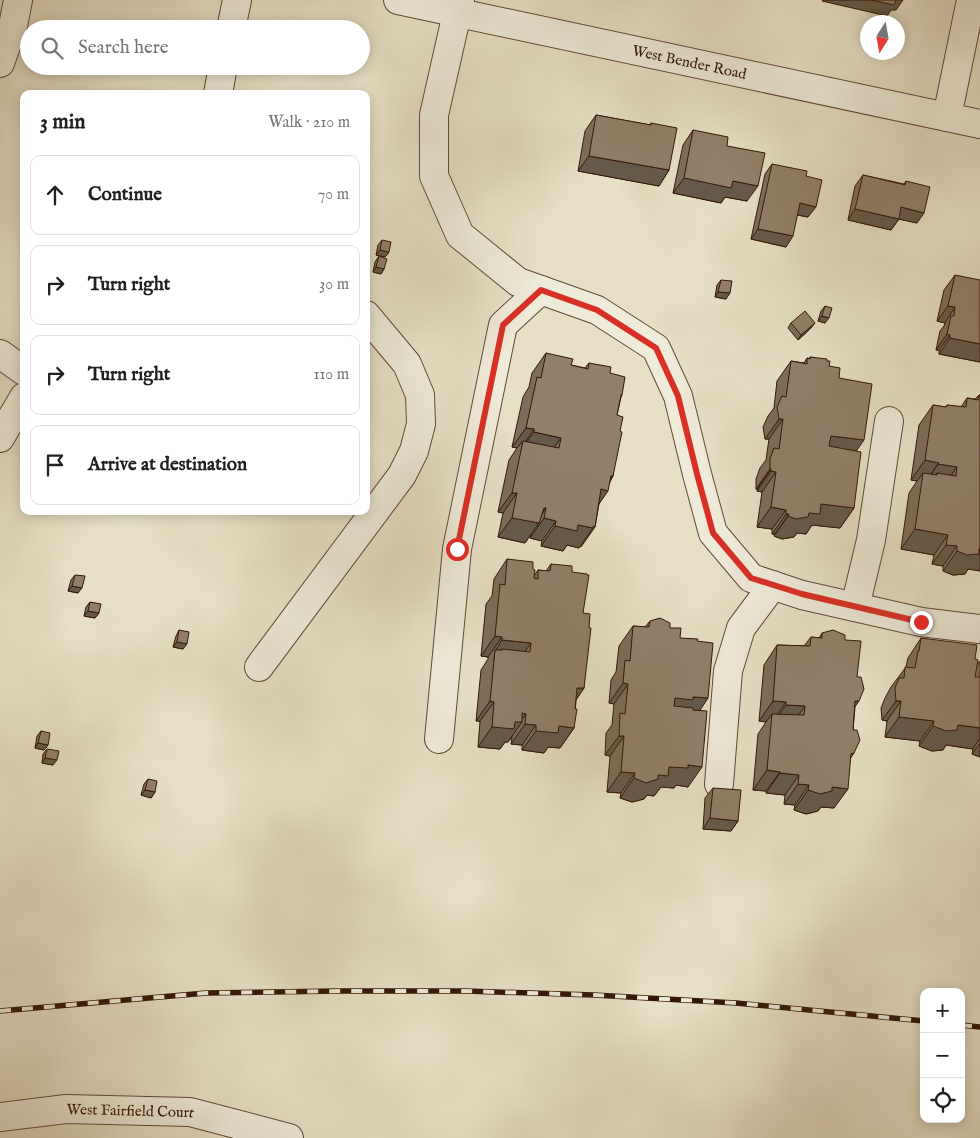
<!DOCTYPE html>
<meta charset="utf-8">
<style>
:root{--surface:#fff;--page:#f2f2f2;--text:#202124;--muted:#757577;--line:#e0e0e0}
body{margin:0;font-family:"IM FELL English",serif;background:var(--page);color:var(--text)}
.controls{position:absolute;right:15px;bottom:15px;display:grid;overflow:hidden;border-radius:10px;box-shadow:0 2px 12px #0003}
.controls button{width:45px;height:45px;display:grid;place-items:center;padding:0;border:0;border-bottom:1px solid var(--line);background:var(--surface);color:var(--text);font:25px sans-serif}
.compass{position:absolute;left:860px;top:15px;width:45px;height:45px;border-radius:50%;background:var(--surface);box-shadow:0 2px 12px #0003;rotate:191deg}
.stop{position:absolute;width:15px;height:15px;margin:-11px;border:4px solid #d93025;border-radius:50%;background:#fff}
.stop.end{background:#d93025;border-color:#fff;box-shadow:0 1px 5px #0008}
.list{margin:0;padding:0;list-style:none}
h2{display:flex;justify-content:space-between;align-items:center;height:65px;margin:0;padding:0 20px;font-size:21px}
h2 small{font-size:16px;font-weight:400;color:var(--muted)}
.list li{display:grid;grid-template-columns:32px 1fr auto;gap:15px;align-items:center;box-sizing:border-box;height:80px;margin:0 10px 10px;padding:0 10px;border:1px solid var(--line);border-radius:10px}
.list b{display:block;font-size:19px;white-space:nowrap}
.list em{font-size:16px;font-style:normal;color:var(--muted)}
.icon{flex:none;width:28px;height:28px;fill:none;stroke:currentColor;stroke-width:2;stroke-linecap:round;stroke-linejoin:round}
.map{position:relative;flex:none;width:980px;height:1138px;overflow:hidden}
.search{position:absolute;background:var(--surface);box-shadow:0 2px 12px #0003;left:20px;top:20px;width:350px;height:55px;display:flex;align-items:center;gap:12px;box-sizing:border-box;padding:0 18px;border-radius:28px;color:var(--muted);font-size:19px}
.panel{position:absolute;background:var(--surface);box-shadow:0 2px 12px #0003;left:20px;top:90px;width:350px;height:425px;border-radius:10px}
.map>svg:first-child{display:block}
.lines{fill:none;stroke-linecap:round;stroke-linejoin:round}
.minor-casing{stroke:#614836;stroke-width:30}
.minor{stroke:#efebd9;stroke-width:28}
.rail-casing{stroke:#341606;stroke-width:5.5}
.rail{stroke:#efebd9;stroke-width:4;stroke-dasharray:11;stroke-linecap:butt}
.wall{fill:#7d6d5a;stroke:#341606}
.shaded-wall{fill:#66594a;stroke:#341606}
.building{fill:#917f69;stroke:#341606}
.route{stroke:#d93025;stroke-width:6}
.labels{text-anchor:middle;dominant-baseline:central;stroke-width:4.5;stroke-linejoin:round;paint-order:stroke}
.street-label{font-size:15px;fill:#341606;stroke:#efebd9}
</style>
<div class="map">
<svg width="980" height="1138" viewBox="0 0 980 1138">
<rect width="100%" height="100%" fill="#e7e0c5"/>
<filter id="stains"><feTurbulence type="fractalNoise" baseFrequency=".004" numOctaves="4"/><feColorMatrix values="0 0 0 0 .2 0 0 0 0 .09 0 0 0 0 .02 0 0 0 .5 -.17"/></filter>
<radialGradient id="worn" r=".72"><stop offset=".6" stop-color="#630" stop-opacity="0"/><stop offset="1" stop-color="#630" stop-opacity=".3"/></radialGradient>
<g class="lines">
<!-- minor casing -->
<g class="minor-casing">
<g id="minor">
<path id="s1" d="M398 0 980 124"/>
<path d="M460 0 434 115V176L460 235 518 282 597 310 656 348 678 396 697 474 713 533 751 578 802 595 921 622 980 629"/>
<path d="M231 29 237 0"/>
<path d="M0 63 13 26 18 0"/>
<path d="M218 94 223 66"/>
<path d="M947 117 971 0"/>
<path d="M0 354 24 371"/>
<path d="M0 438 24 397"/>
<path d="M855 607 871 540 889 421"/>
<path d="M259 667 402 475 414 451 421 424 420 395 407 364 366 315"/>
<path d="M439 739 457 549 503 325 541 290"/>
<path d="M719 784 728 671 741 628 773 585"/>
<path id="s2" d="M0 1117 66 1109 190 1112 289 1138"/>
</g>
</g>
<!-- minor -->
<use href="#minor" class="minor"/>
<!-- rail casing -->
<g class="rail-casing">
<path id="rail" d="M0 1011 206 993 338 991H465L594 995 736 1003 924 1021
M961 1025 980 1027"/>
</g>
<!-- rail -->
<use href="#rail" class="rail"/>
</g>
<!-- wall -->
<path class="wall" d="M596 115 650 125 651 123 669 170 659 186 578 171 585 131Z
M693 130 727 146 747 201 725 197 721 203 673 193 683 145Z
M772 164 806 176 808 217 797 215 786 247 751 239 765 174Z
M863 175 904 184 906 181 917 223 899 219 891 230 848 220 855 186Z
M382 240 389 252 385 257 376 255 378 245Z
M379 256 384 269 381 274 373 272 375 262Z
M955 275 980 362 939 354V350H936L940 331 944 326 945 323 937 321 944 290Z
M721 280 726 299 715 297 717 285Z
M825 306V323L818 321 821 311Z
M791 323 811 328 798 340 788 328Z
M546 353 571 365 585 368 589 363 610 373 622 395 621 397 617 415 613 476 599 504 595 527 581 547 580 546 579 548 567 545 563 551 541 546 542 541 530 538 531 534 525 543 498 537 503 513 498 512 509 460 517 448 512 447 523 397 529 387 532 373Z
M810 357 827 361 829 366 839 378 856 451 854 508 840 528 812 525 806 534 797 533 794 537 782 539 774 536 775 534H772V529L757 527 762 492 757 491V489H756V479L760 468 766 460 769 439H765L763 427 768 416 774 408 777 381 791 361 804 363 807 358 809 359Z
M980 394V571L968 569 965 574 953 575 943 571V566L932 564 934 555 901 549 909 493 917 481 911 480 919 425 933 405 945 407 947 405 961 407 967 398 975 399Z
M507 559 533 569 534 576 538 570 546 571 551 564 572 572 583 613 584 688 576 700 574 728 560 748 548 747 544 753 522 750V745L511 744 512 737 508 742H505L500 749 478 747 480 721H476L481 670 488 659V657L481 656 486 604 492 596 494 579Z
M75 575 78 593 68 591 71 580Z
M90 602 99 613 95 618 84 616 86 607Z
M650 621 670 628 680 638 700 710 688 787 676 785 674 788 661 787 654 796 647 795 644 799 632 802 620 798 621 793 607 792 610 756 605 755 606 733 612 725 614 704 609 703 611 680 616 672 619 646 633 626 645 627Z
M179 630 183 649 173 647 176 636Z
M822 633 845 640 855 707 853 730 854 753 850 759 834 808 821 807 818 811 806 814 794 810 795 805 784 804 785 795 766 793V791L753 790 758 734 766 722 759 721 764 665 777 645 804 646 811 637 819 638Z
M921 638 975 659 977 665 980 661V757L972 754 973 749 946 745 943 750 932 751 919 746 920 741 885 737 887 721 882 720 881 708 885 698 891 687 906 667 908 658Z
M41 731 48 745 44 750 35 748 37 736Z
M47 749 53 765 42 763 43 754Z
M148 779 155 792 151 798 141 795 144 784Z
M713 788 738 821 731 831 703 829 705 798Z"/>
<!-- shaded-wall -->
<path class="shaded-wall" d="M823 0H903L896 10H891L887 16 822 1Z
M589 156 669 170 659 186 578 171Z
M684 178 733 181 758 186 747 201 725 197 721 203 673 193Z
M800 203 816 207 808 217 793 214Z
M901 207 924 213 917 223 894 218Z
M855 209 899 219 891 230 848 220Z
M758 229 793 236 786 247 751 239Z
M380 250 389 252 385 257 376 255Z
M376 267 384 269 381 274 373 272Z
M718 292 730 293 726 299 715 297Z
M948 306 955 307 945 323 937 321Z
M822 316 829 318 825 323 818 321Z
M815 323 811 328 798 340 801 335Z
M947 334 950 335 939 350H936Z
M950 338 980 344V362L939 354Z
M779 419H783L769 439H765Z
M526 428 534 429 522 447 523 441 517 448 512 447Z
M534 432 561 438 547 458 521 450Z
M831 436 864 440 850 460 817 456Z
M925 460 939 463 925 482 923 473 917 481 911 480Z
M938 464 957 467 943 487 937 475V473L929 485 924 484Z
M770 469H771L757 489H756Z
M771 471 776 472 762 492 757 491Z
M611 476H613L603 489 608 491 594 511 587 509Z
M512 493H517L503 513 498 512Z
M821 504 854 508 840 528 812 525 806 534 797 533 794 537 782 539 774 536 788 516 809 513Z
M771 507 786 510 772 529 757 527Z
M544 508H546L536 523H539L525 543 498 537 512 518Z
M786 514H789L775 534H772Z
M544 518 556 521 542 541 530 538Z
M578 525 593 528 579 548 567 545 563 551 541 546 555 526Z
M915 529 948 535 934 555 901 549Z
M946 545 957 546 943 566 932 564Z
M980 549V571L968 569 965 574 953 575 943 571 957 551Z
M72 586 82 588 78 593 68 591Z
M88 611 99 613 95 618 84 616Z
M495 636 502 637 488 657 481 656Z
M502 640 531 643 517 663 502 649 494 661 495 651Z
M177 642 187 644 183 649 173 647Z
M623 683 628 684 614 704 609 703Z
M577 688H584L570 708Z
M693 697 708 698 695 718H661L675 698Z
M490 701 494 702 480 721H476Z
M773 701 786 702 772 722V714L766 722 759 721Z
M855 701H859L845 721Z
M896 701H901L887 721 882 720Z
M786 705 805 706 791 726 772 724Z
M522 713 526 714 520 722H522L508 742H505L500 749 478 747 492 727 515 722Z
M899 717 934 721 920 741 885 737Z
M525 724 536 725 522 745 511 744Z
M958 725 980 728V738L973 749 946 745 943 750 932 751 919 746 933 726Z
M559 726 574 728 560 748 548 747 544 753 522 750 536 731Z
M619 736H624L610 756 605 755Z
M38 743 48 745 44 750 35 748Z
M980 743V757L972 754Z
M45 758 57 760 53 765 42 763Z
M688 765 702 767 688 787 676 785 674 788 661 787 654 796 647 795 644 799 632 802 620 798 634 778 658 775 669 767Z
M767 770 780 772 766 791 753 790Z
M621 772 635 773 621 793 607 792Z
M780 773 799 775 785 795 766 793Z
M798 784 809 785 795 805 784 804Z
M832 787 848 789 834 808 821 807 818 811 806 814 794 810 808 790Z
M145 790 155 792 151 798 141 795Z
M710 818 738 821 731 831 703 829Z"/>
<!-- building -->
<path class="building" d="M871 0H896L894 5Z
M596 115 651 125V123L677 128 669 170 589 156Z
M693 130 728 137 727 146 765 153 758 186 733 181 731 188 684 178Z
M772 164 807 171 806 176 822 180 816 207 800 203 793 236 758 229Z
M863 175 905 185 906 181 930 187 924 213 901 207 899 219 855 209Z
M382 240 391 242 389 252 380 250Z
M379 256 387 259 384 269 376 267Z
M955 275 980 280V344L950 338V335L947 334 951 316H954L955 307 948 306Z
M721 280 732 281 730 293 718 292Z
M825 306 832 308 829 318 822 316Z
M805 311 815 323 801 335 791 323Z
M546 353 573 359 571 365 588 369 589 363 611 367 610 373 625 377 622 395H621L617 415 623 417 620 431 622 432 613 476H611L608 491 601 489 595 527 593 526V528L578 525 577 531 555 526 556 521 544 518 546 508H544L539 523 512 518 517 493H512L523 441 559 448 561 438 534 432V429L526 428 537 377 541 378Z
M810 357 827 359V361H830L829 366 840 368 839 378 872 384 864 440 831 436 829 446 861 452 854 508 821 504 820 514 809 513 808 517 796 519 788 516 789 514H786V510L771 507 776 472 771 471V469H770V459L774 448 779 449 783 419H779L777 407 782 396 786 397 791 361 807 364V358L810 359Z
M980 394V549H979V554L967 555 957 551V546L946 545 948 535 915 529 923 473 937 475V473L956 476 957 467 938 464 939 463 925 460 933 405 946 407 947 405 966 407 967 398 978 400 979 395Z
M507 559 533 562V569L535 570 534 578 538 579V570L550 571 551 564 572 566V572L587 574V575H589L583 613 590 614 589 628H591L584 688H577L575 709H577L574 728 559 726 558 733 536 731V725L525 724 526 714 522 713V722H515L514 729 492 727 494 702 490 701 495 650H502V649L530 652 531 643 502 640V637L495 636 500 584 505 585Z
M75 575 85 576 82 588 72 586Z
M90 602 101 604 99 613 88 611Z
M660 618 670 623V628H681L680 638 698 639 697 641 713 643 708 698 693 697V700L675 698 674 706 693 708V710L707 711 702 767 688 765V768L669 767 668 776 658 775V779L646 783 634 778 635 773 621 772 624 736H619L620 713 625 714 628 684 623 683 625 660 630 661 633 626 649 627 650 621Z
M179 630 189 632 187 644 177 642Z
M833 630 845 635V640L861 641 857 677H861L864 689 859 701H855L853 730H857L860 740 854 753 851 754 848 789 832 787V791L820 794 808 790 809 785 798 784 799 775 780 773V772L767 770 772 714 804 715 805 706 786 705V702L773 701 777 645 810 646 811 637 822 638V633Z
M921 638 977 645 975 659 978 660 975 677H980V728L958 725 957 730 946 731 933 726 934 721 899 717 901 701H896L895 688 899 678H904L905 667 915 668 918 651H919Z
M41 731 50 733 48 745 38 743Z
M47 749 59 751 57 760 45 758Z
M148 779 157 781 155 792 145 790Z
M713 788 741 790 738 821 710 818Z"/>
<g class="lines">
<!-- route -->
<path class="route" d="M457 549 503 325 541 290 597 310 656 348 678 396 697 474 713 533 751 578 802 594 921 622"/>
</g>
<g class="labels">
<!-- street labels -->
<g class="street-label">
<text stroke="none"><textPath href="#s1" startOffset="298">West Bender Road</textPath></text>
<text stroke="none"><textPath href="#s2" startOffset="131">West Fairfield Court</textPath></text>
</g>
</g>
<rect width="100%" height="100%" filter="url(#stains)"/>
<rect width="100%" height="100%" fill="url(#worn)"/>
</svg>
<div class="controls">
<button>+</button>
<button>−</button>
<button><svg class="icon" aria-label="locate" viewBox="0 0 24 24"><circle cx="12" cy="12" r="6"/><path d="M12 2v4M12 18v4M2 12h4M18 12h4"/></svg></button>
</div>
<svg class="compass" viewBox="-18 -18 36 36"><path d="M0-13l5 13h-10z" fill="#e53935"/><path d="M0 13l5-13h-10z" fill="#757577"/></svg>
<div class="stop" style="left:457px;top:549px"></div>
<div class="stop end" style="left:921px;top:622px"></div>
<div class="search"><svg class="icon" aria-label="search" viewBox="0 0 24 24"><circle cx="10" cy="10" r="6"/><path d="M15 15l6 6"/></svg>Search here</div>
<section class="panel">
<h2>3 min<small>Walk · 210 m</small></h2>
<ul class="list">
<li><svg class="icon" aria-label="ahead" viewBox="0 0 24 24"><path d="M12 20V5M6 11l6-6 6 6"/></svg><div><b>Continue</b></div><em>70 m</em></li>
<li><svg class="icon" aria-label="right" viewBox="0 0 24 24"><path d="M7 20v-9h11M14 6l5 5-5 5"/></svg><div><b>Turn right</b></div><em>30 m</em></li>
<li><svg class="icon" aria-label="right" viewBox="0 0 24 24"><path d="M7 20v-9h11M14 6l5 5-5 5"/></svg><div><b>Turn right</b></div><em>110 m</em></li>
<li><svg class="icon" aria-label="arrive" viewBox="0 0 24 24"><path d="M6 21V4h12l-3 4 3 4H6"/></svg><div><b>Arrive at destination</b></div></li>
</ul>
</section>
</div>
